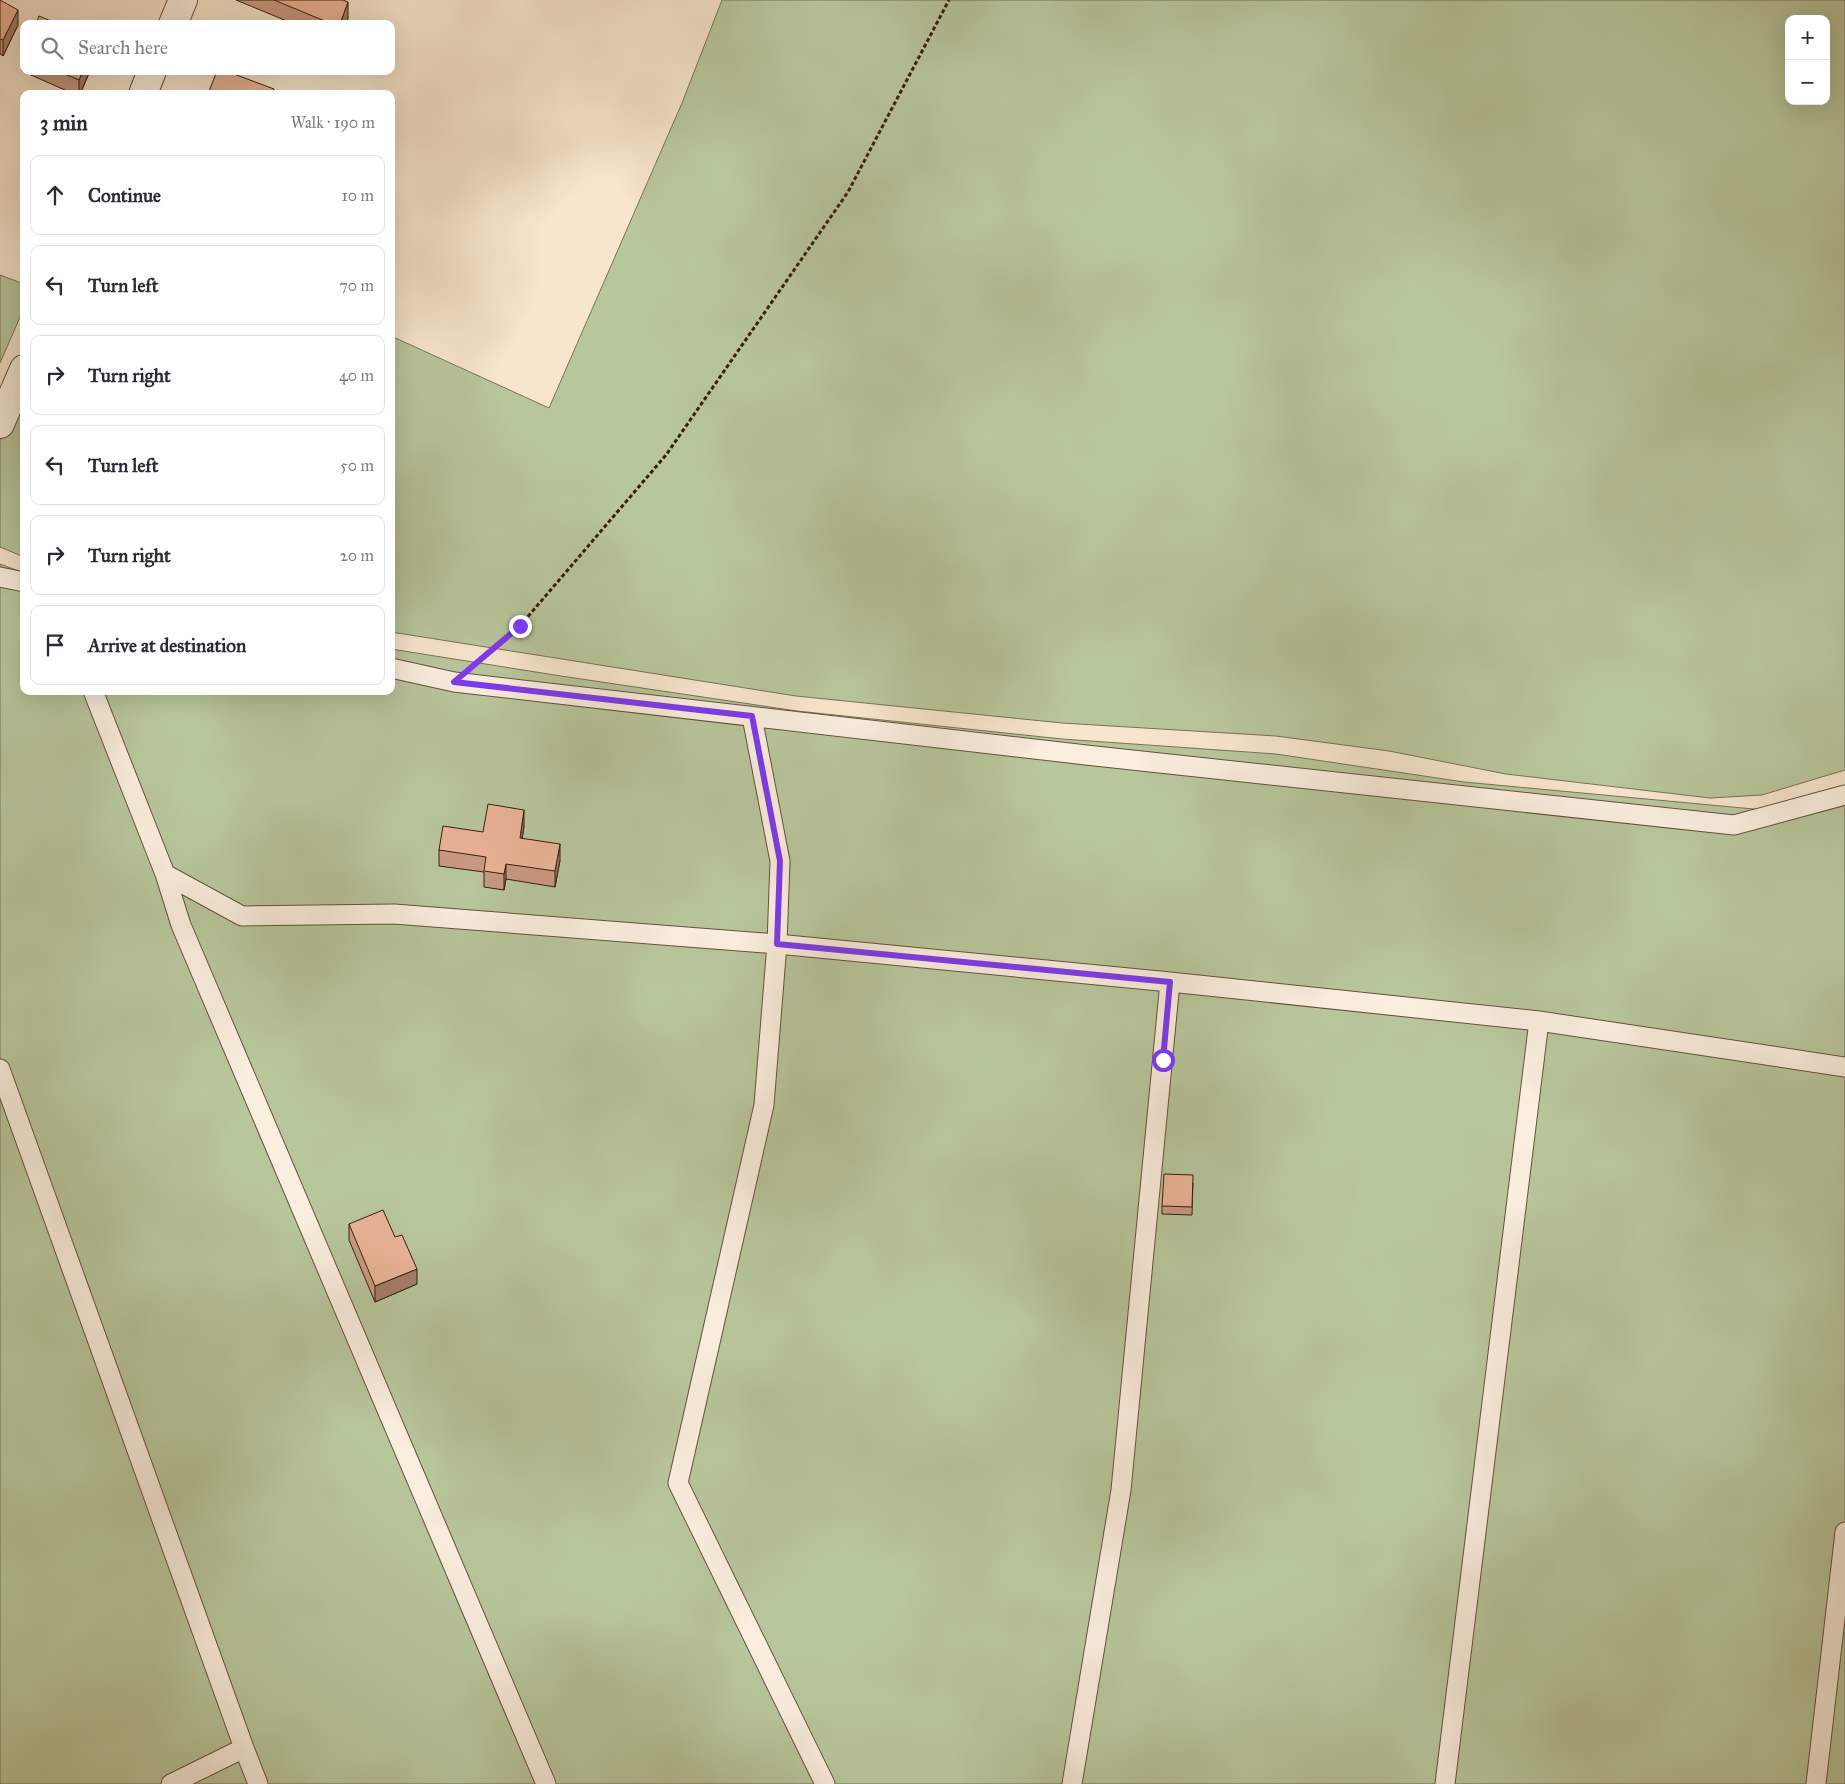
<!DOCTYPE html>
<meta charset="utf-8">
<style>
:root{--surface:#fff;--page:#f2f2f3;--text:#2b2b33;--muted:#7c7c81;--line:#e1e1e2}
body{margin:0;font-family:"IM FELL Great Primer",serif;background:var(--page);color:var(--text)}
.controls{position:absolute;right:15px;top:15px;display:grid;overflow:hidden;border-radius:10px;box-shadow:0 5px 20px #0002}
.controls button{width:45px;height:45px;display:grid;place-items:center;padding:0;border:0;border-bottom:1px solid var(--line);background:var(--surface);color:var(--text);font:25px sans-serif}
.stop{position:absolute;width:15px;height:15px;margin:-11px;border:4px solid #7c3aed;border-radius:50%;background:#fff}
.stop.end{background:#7c3aed;border-color:#fff;box-shadow:0 1px 5px #0008}
.list{margin:0;padding:0;list-style:none}
h2{display:flex;justify-content:space-between;align-items:center;height:65px;margin:0;padding:0 20px;font-size:21px}
h2 small{font-size:16px;font-weight:400;color:var(--muted)}
.list li{display:grid;grid-template-columns:32px 1fr auto;gap:15px;align-items:center;box-sizing:border-box;height:80px;margin:0 10px 10px;padding:0 10px;border:1px solid var(--line);border-radius:10px}
.list b{display:block;font-size:19px;white-space:nowrap}
.list em{font-size:16px;font-style:normal;color:var(--muted)}
.icon{flex:none;width:28px;height:28px;fill:none;stroke:currentColor;stroke-width:2;stroke-linecap:round;stroke-linejoin:round}
.map{position:relative;flex:none;width:1845px;height:1784px;overflow:hidden}
.search{position:absolute;background:var(--surface);box-shadow:0 5px 20px #0002;left:20px;top:20px;width:375px;height:55px;display:flex;align-items:center;gap:12px;box-sizing:border-box;padding:0 18px;border-radius:10px;color:var(--muted);font-size:19px}
.panel{position:absolute;background:var(--surface);box-shadow:0 5px 20px #0002;left:20px;top:90px;width:375px;height:605px;border-radius:10px}
.map>svg:first-child{display:block}
.green{fill:#b8c69c;stroke:#787256;fill-rule:evenodd}
.lines{fill:none;stroke-linecap:round;stroke-linejoin:round}
.service-casing{stroke:#684f3e;stroke-width:21}
.minor-casing{stroke:#684f3e;stroke-width:30}
.path{stroke:#381d0f;stroke-width:3;stroke-dasharray:4 2.5;stroke-linecap:butt}
.service{stroke:#faeede;stroke-width:19}
.minor{stroke:#faeede;stroke-width:28}
.wall{fill:#c89a82;stroke:#381d0f}
.shaded-wall{fill:#a37d6a;stroke:#381d0f}
.building{fill:#e9b397;stroke:#381d0f}
.route{stroke:#7c3aed;stroke-width:6}
</style>
<div class="map">
<svg width="1845" height="1784" viewBox="0 0 1845 1784">
<rect width="100%" height="100%" fill="#f7e5cc"/>
<filter id="stains"><feTurbulence type="fractalNoise" baseFrequency=".004" numOctaves="4"/><feColorMatrix values="0 0 0 0 .2 0 0 0 0 .09 0 0 0 0 .02 0 0 0 .5 -.17"/></filter>
<radialGradient id="worn" r=".72"><stop offset=".6" stop-color="#630" stop-opacity="0"/><stop offset="1" stop-color="#630" stop-opacity=".3"/></radialGradient>
<!-- green -->
<path class="green" d="M722 0H1845V770L1762 795 1710 798 1506 774 1389 751 1276 736 1062 723 796 696 391 632V336L549 408 682 103ZM1789 19H1826V101H1789Z
M0 275 24 284V308L0 363Z
M24 386V557L0 547V441Z
M0 564 24 573V691H391V649L561 676 797 711 1062 739 1276 754 1464 782 1807 814 1845 790V1784H0Z"/>
<g class="lines">
<!-- service casing -->
<g class="service-casing">
<path id="service" d="M0 577 24 582
M391 668 454 682 1086 755 1734 825 1845 795
M93 691 165 874 181 925 546 1784
M752 717 780 861 777 944 764 1105 678 1483 825 1784
M165 874 242 916 394 914 777 944 1170 982 1539 1021 1845 1067
M0 1069 244 1748
M171 1784 244 1748 258 1784
M1072 1784 1121 1490 1170 982
M1445 1784 1539 1021
M1816 1784 1845 1532"/>
</g>
<!-- minor casing -->
<g class="minor-casing">
<path id="minor" d="M173 24 183 0
M143 94 152 71
M0 424 24 369"/>
</g>
<!-- path -->
<path class="path" d="M485 656 519 627 666 455 848 192 949 0"/>
<!-- service -->
<use href="#service" class="service"/>
<!-- minor -->
<use href="#minor" class="minor"/>
</g>
<!-- wall -->
<path class="wall" d="M0 0 18 25 3 56 0 54Z
M236 0H343L348 18 346 24H294Z
M24 51V71H90L80 94H74L22 71V55Z
M524 826 522 838 560 860 555 887 506 879 504 890 484 887V872L439 866V850L483 832Z
M1193 1183 1192 1215 1162 1214V1206Z
M349 1224 395 1237 417 1284 375 1302 349 1240Z"/>
<!-- shaded-wall -->
<path class="shaded-wall" d="M348 2V18L346 24H340Z
M18 10V25L3 56V40Z
M83 71H90L80 94H79V80Z
M524 810V826L520 854V838Z
M560 844V860L555 887V871Z
M506 864V879L504 890V874Z
M417 1269V1284L375 1302V1286Z"/>
<!-- building -->
<path class="building" d="M0 0 18 10 3 40 0 39Z
M274 0H343L348 2 340 24H332Z
M39 16 58 24H36Z
M58 71H83L79 80Z
M217 71H226L274 89 273 94H208Z
M488 804 524 810 520 838 560 844 555 871 506 864 504 874 484 871 486 857 439 850 443 826 483 832Z
M1164 1174 1193 1175 1192 1207 1162 1206Z
M383 1210 395 1237 402 1235 417 1269 375 1286 349 1224Z"/>
<g class="lines">
<!-- route -->
<path class="route" d="M520 626 454 682 752 716 780 861 777 944 1170 982 1163 1060"/>
</g>
<rect width="100%" height="100%" filter="url(#stains)"/>
<rect width="100%" height="100%" fill="url(#worn)"/>
</svg>
<div class="controls">
<button>+</button>
<button>−</button>
</div>
<div class="stop" style="left:1163px;top:1060px"></div>
<div class="stop end" style="left:520px;top:626px"></div>
<div class="search"><svg class="icon" aria-label="search" viewBox="0 0 24 24"><circle cx="10" cy="10" r="6"/><path d="M15 15l6 6"/></svg>Search here</div>
<section class="panel">
<h2>3 min<small>Walk · 190 m</small></h2>
<ul class="list">
<li><svg class="icon" aria-label="ahead" viewBox="0 0 24 24"><path d="M12 20V5M6 11l6-6 6 6"/></svg><div><b>Continue</b></div><em>10 m</em></li>
<li><svg class="icon" aria-label="left" viewBox="0 0 24 24"><path d="M17 20v-9H6M10 6l-5 5 5 5"/></svg><div><b>Turn left</b></div><em>70 m</em></li>
<li><svg class="icon" aria-label="right" viewBox="0 0 24 24"><path d="M7 20v-9h11M14 6l5 5-5 5"/></svg><div><b>Turn right</b></div><em>40 m</em></li>
<li><svg class="icon" aria-label="left" viewBox="0 0 24 24"><path d="M17 20v-9H6M10 6l-5 5 5 5"/></svg><div><b>Turn left</b></div><em>50 m</em></li>
<li><svg class="icon" aria-label="right" viewBox="0 0 24 24"><path d="M7 20v-9h11M14 6l5 5-5 5"/></svg><div><b>Turn right</b></div><em>20 m</em></li>
<li><svg class="icon" aria-label="arrive" viewBox="0 0 24 24"><path d="M6 21V4h12l-3 4 3 4H6"/></svg><div><b>Arrive at destination</b></div></li>
</ul>
</section>
</div>
